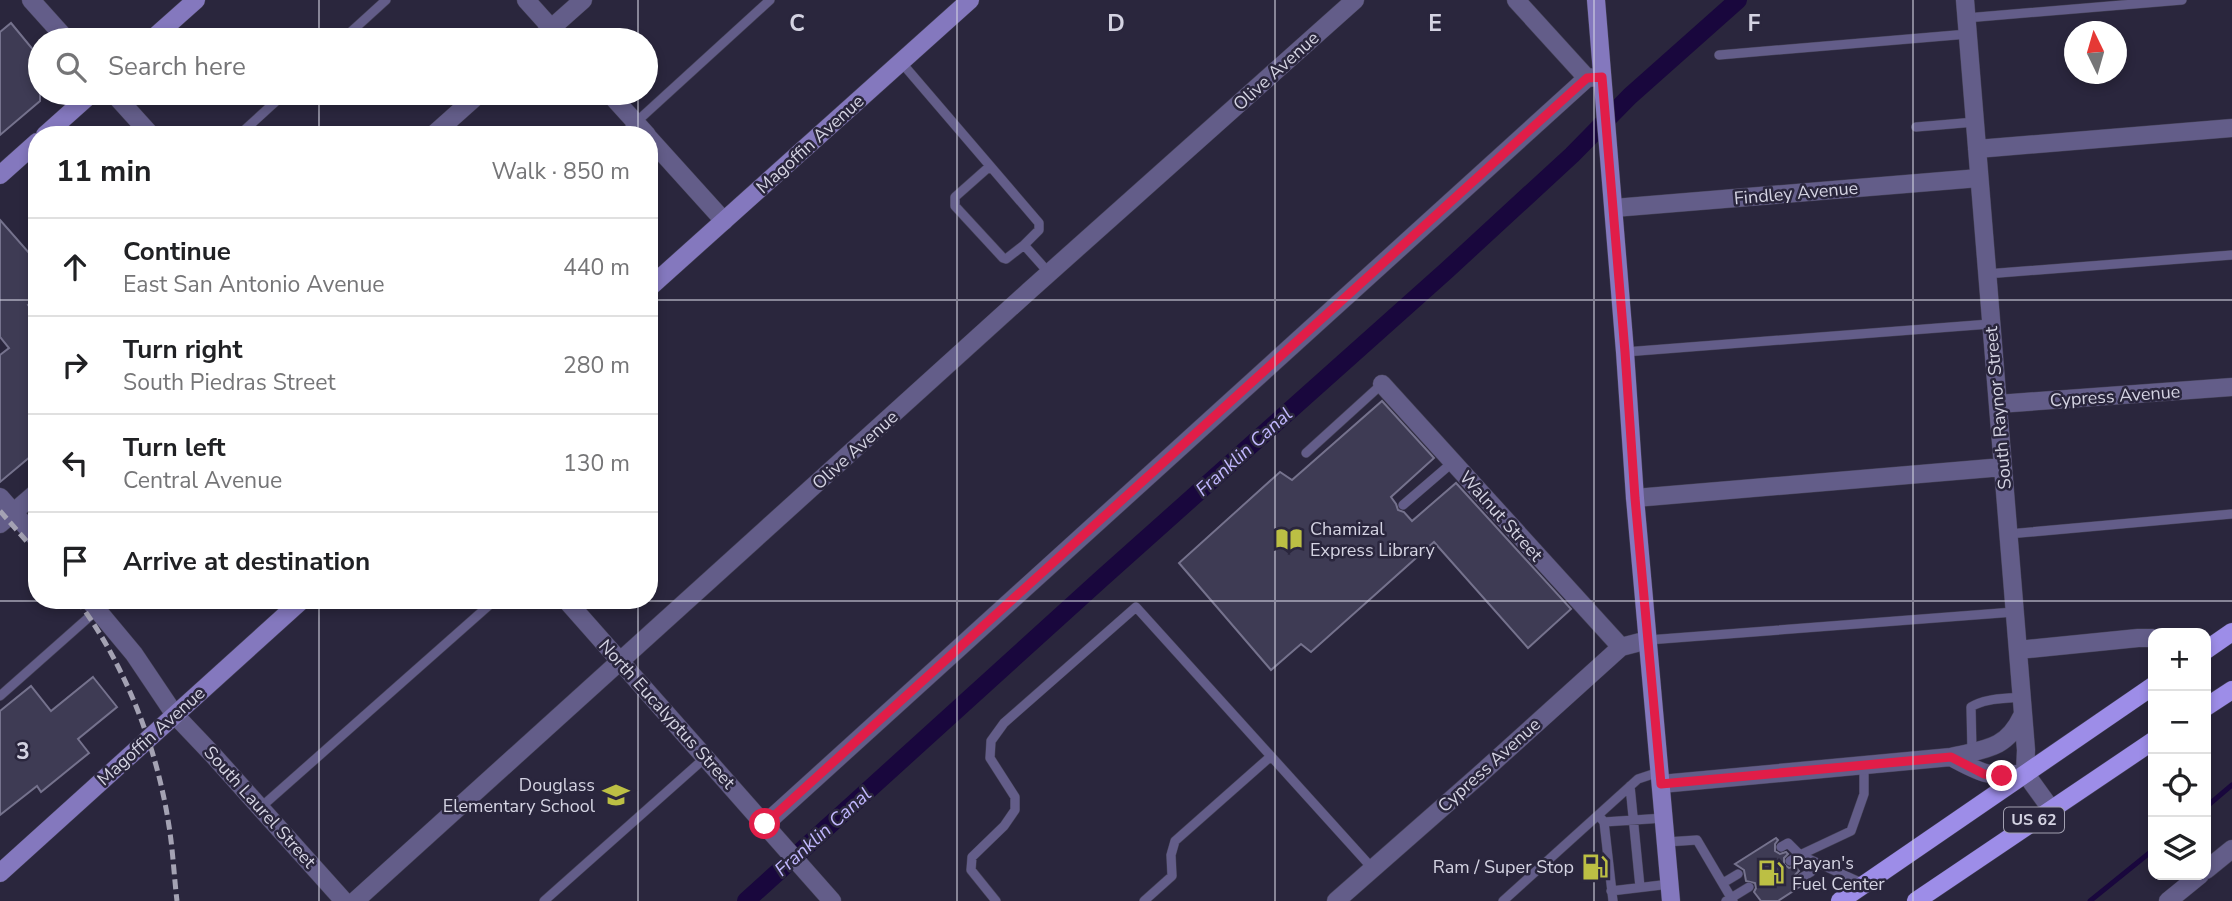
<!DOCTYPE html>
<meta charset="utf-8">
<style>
:root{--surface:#fff;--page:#f2f2f2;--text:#202124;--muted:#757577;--line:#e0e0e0}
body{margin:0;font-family:"Nunito Sans",sans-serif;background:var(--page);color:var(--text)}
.controls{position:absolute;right:21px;bottom:21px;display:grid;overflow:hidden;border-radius:14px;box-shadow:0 4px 10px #0003}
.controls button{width:63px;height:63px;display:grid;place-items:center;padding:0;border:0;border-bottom:2px solid var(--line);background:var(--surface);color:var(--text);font:35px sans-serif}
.compass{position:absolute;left:2064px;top:21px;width:63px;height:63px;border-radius:50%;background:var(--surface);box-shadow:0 4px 10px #0003;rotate:355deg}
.stop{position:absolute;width:21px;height:21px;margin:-16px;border:5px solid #e11d48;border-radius:50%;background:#fff}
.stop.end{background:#e11d48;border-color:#fff;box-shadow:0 2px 7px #0008}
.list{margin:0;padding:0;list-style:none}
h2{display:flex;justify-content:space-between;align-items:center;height:91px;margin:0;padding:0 28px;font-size:30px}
h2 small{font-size:23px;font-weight:400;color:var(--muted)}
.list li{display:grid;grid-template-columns:46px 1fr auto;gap:21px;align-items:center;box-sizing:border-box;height:98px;padding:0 28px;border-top:2px solid var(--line)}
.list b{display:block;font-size:26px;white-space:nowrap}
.list p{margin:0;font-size:23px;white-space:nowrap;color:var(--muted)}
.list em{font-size:23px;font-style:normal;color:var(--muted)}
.icon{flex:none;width:38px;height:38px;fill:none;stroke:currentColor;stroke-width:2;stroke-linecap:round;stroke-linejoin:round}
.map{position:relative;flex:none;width:2232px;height:901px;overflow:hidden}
.search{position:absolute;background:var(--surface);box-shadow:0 4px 10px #0003;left:28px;top:28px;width:630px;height:77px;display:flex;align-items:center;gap:18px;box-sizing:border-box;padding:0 24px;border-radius:38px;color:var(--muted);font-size:26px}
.panel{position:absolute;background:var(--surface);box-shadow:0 4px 10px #0003;left:28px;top:126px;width:630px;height:483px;border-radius:28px}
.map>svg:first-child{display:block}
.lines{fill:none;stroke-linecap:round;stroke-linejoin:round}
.stream{stroke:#19073d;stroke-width:5}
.canal{stroke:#19073d;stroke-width:18}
.building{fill:#3e3b54;stroke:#75728d;stroke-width:2}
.lane-casing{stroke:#454257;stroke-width:10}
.street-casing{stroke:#454257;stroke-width:19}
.secondary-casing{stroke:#454257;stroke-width:19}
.primary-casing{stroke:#454257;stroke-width:19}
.lane{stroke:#635d89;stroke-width:9}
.street{stroke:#635d89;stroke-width:18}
.secondary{stroke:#8478be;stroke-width:18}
.primary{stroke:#9d8de8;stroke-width:18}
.rail{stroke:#a4a2b3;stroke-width:5;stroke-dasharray:10 5;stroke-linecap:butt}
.route{stroke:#e11d48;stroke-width:9}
.grid{fill:none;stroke:#d4d3e2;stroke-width:2;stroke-opacity:0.55}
.labels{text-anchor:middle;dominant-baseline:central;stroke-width:5;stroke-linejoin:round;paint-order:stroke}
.shield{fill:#2a263d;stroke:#a19fb0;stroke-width:2}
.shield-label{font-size:16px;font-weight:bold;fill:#d4d3e2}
.street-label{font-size:18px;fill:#d4d3e2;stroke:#2a263d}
.poi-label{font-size:18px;fill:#d4d3e2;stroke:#2a263d;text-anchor:start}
.water-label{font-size:19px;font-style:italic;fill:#c1b7fe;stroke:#2a263d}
.grid-label{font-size:23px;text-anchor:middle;font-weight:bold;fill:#d4d3e2;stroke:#2a263d;stroke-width:5;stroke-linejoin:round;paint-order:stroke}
</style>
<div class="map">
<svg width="2232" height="901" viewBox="0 0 2232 901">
<rect width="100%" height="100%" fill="#2a263d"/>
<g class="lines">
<!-- stream -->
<path class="stream" d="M2206 807 2232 785
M2090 901 2153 850"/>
<!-- canal -->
<path class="canal" d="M746 901 1100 580 1446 271 1572 155 1630 96 1738 0"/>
</g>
<!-- building -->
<path class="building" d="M11 23 40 58V101L0 135V32Z
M0 220 37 262V298L28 305 37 316V451L0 482V355L9 348 0 337Z
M1382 401 1434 458 1391 497 1396 504 1398 510 1404 512 1412 521 1456 483 1571 609 1528 648 1434 542 1311 652 1301 644 1271 670 1179 563 1280 472 1292 480Z
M93 677 117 707 78 739 89 753 41 792 37 786 0 815V711L31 686 51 711Z
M1776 838 1778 840 1775 844V851L1780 854 1786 852 1788 854 1784 858V864L1789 868 1795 866 1799 871 1795 875V881L1798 884H1804L1778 901H1761L1754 892 1756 888 1755 883 1746 881 1744 870 1735 864Z"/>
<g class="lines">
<!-- lane casing -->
<g class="lane-casing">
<path id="lane" d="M1966 18 2182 0
M342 40 386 0
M1719 55 1968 34
M901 62 1039 223V230L1024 245 1049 273
M1916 127 1975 122
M239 135 285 93
M622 135 770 0
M990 166 955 197V206L1003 258 1006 259 1024 245
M1986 274 2232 255
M1625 352 1990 324
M1306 453 1382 384
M1403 505 1453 462
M2008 534 2232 514
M1648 640 2014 612
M0 696 97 610
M1972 752 1971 707C1985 698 2005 699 2021 697
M1630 786 1640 887
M260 808 495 600
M1599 816 1604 822 1613 901
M1604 822 1664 818
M1666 842 1697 840 1733 901
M1781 847 1788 843 1800 855 1811 872 1801 878
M1800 855 1851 831 1864 794V765
M1790 861 1800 855 1864 884
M1723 883 1738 874
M1611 891 1670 884
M544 901 706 757
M996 901 971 870 972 857 1004 826 1015 810V797L990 758 991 741 1004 723 1136 607 1373 869
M1144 901 1172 876 1171 855 1175 841 1270 757
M1503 901 1638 779 1659 772
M1726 901 1749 887"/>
</g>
<!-- street casing -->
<g class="street-casing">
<path id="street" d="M31 0 67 40
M526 0 562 40
M1516 0 1587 78 1598 77
M1965 0 2026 750 2025 773 2051 809
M538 40 583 0
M113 93 151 135
M609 93 647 135
M433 135 480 93
M649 138 724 221
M1977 149 2232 128
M1614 208 1979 178
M1382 384 1621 647
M1998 404 2232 387
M0 497 37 539
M1635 498 2003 467
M0 524 37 492
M89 600 134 654 175 715 213 755 344 901
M566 600 832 901
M2018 650 2138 638H2153
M1951 757C1984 749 2006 750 2022 716
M1661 784 1951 757C1982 774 1990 778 2025 773
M765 824 1587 78
M2206 870 2232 849
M355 901 1029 291 1355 0
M1336 901 1477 777 1621 647 1648 640
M2168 901 2200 875"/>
</g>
<!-- secondary casing -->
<g class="secondary-casing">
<path id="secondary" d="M1596 0 1625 352 1635 498 1671 901
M151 40 196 0
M45 135 92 93
M0 175 37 142
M649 288 970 0
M0 873 302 600"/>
</g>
<!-- primary casing -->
<g class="primary-casing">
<path id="primary" d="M2206 650 2232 632
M2206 707 2232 690
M1840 901 2153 686
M1916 901 2153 741"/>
</g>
<!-- lane -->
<use href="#lane" class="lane"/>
<!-- street -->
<use href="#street" class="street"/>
<!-- secondary -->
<use href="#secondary" class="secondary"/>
<!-- primary -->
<use href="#primary" class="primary"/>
<!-- rail -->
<path class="rail" d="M0 511 37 553
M77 600C125 664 157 747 169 826 173 851 174 876 177 901"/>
</g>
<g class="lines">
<!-- route -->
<path class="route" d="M765 824 1587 78 1602 77 1625 352 1635 498 1661 784 1951 757 1984 774 2002 776"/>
</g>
<!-- grid -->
<path class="grid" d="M319 0V40M638 0V40M957 0V901M1275 0V901M1594 0V901M1913 0V901M319 93V135M638 93V135M0 300H37M649 300H2232M319 600V901M638 600V901M0 601H2232"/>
<!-- icons -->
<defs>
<g id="library-bare" transform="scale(2.1)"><path d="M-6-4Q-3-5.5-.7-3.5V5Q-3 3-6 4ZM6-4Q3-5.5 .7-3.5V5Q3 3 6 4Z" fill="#bcbf44" stroke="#2a263d" stroke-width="2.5" paint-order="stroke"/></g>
<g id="school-bare" transform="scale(2.1)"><path d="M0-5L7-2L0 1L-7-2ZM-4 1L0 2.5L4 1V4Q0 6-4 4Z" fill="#bcbf44" stroke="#2a263d" stroke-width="2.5" paint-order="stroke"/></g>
<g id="fuel-bare" transform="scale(2.1)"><path d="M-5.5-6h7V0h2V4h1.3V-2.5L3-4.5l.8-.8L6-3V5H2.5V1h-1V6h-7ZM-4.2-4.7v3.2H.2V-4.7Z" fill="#bcbf44" stroke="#2a263d" stroke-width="2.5" paint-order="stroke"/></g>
</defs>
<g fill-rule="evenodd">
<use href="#library-bare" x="1289" y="539"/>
<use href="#school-bare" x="616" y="795"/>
<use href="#fuel-bare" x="1595" y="867"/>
<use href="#fuel-bare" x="1771" y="873"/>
</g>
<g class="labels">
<!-- shield labels -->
<rect class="shield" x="2004" y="807.5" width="60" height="25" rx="5"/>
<g class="shield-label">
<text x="2034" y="820">US 62</text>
</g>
<!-- street labels -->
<g class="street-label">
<text transform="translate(1276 71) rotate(-42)">Olive Avenue</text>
<text transform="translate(810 144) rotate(-42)">Magoffin Avenue</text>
<text transform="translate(1796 193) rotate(-5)">Findley Avenue</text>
<text transform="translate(2115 396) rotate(-4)">Cypress Avenue</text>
<text transform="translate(1998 408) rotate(-95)">South Raynor Street</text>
<text transform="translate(855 450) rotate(-42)">Olive Avenue</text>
<text transform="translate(1501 516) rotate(48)">Walnut Street</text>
<text transform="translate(667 714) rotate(48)">North Eucalyptus Street</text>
<text transform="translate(151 736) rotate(-42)">Magoffin Avenue</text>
<text transform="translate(1489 765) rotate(-42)">Cypress Avenue</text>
<text transform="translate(260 807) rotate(48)">South Laurel Street</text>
</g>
<!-- poi labels -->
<g class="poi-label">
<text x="1310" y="529">Chamizal<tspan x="1310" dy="21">Express Library</tspan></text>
<text x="595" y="785" text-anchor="end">Douglass<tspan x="595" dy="21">Elementary School</tspan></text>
<text x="1792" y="863">Payan's<tspan x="1792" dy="21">Fuel Center</tspan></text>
<text x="1574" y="867" text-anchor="end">Ram / Super Stop</text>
</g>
<!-- water labels -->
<g class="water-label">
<text transform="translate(1244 452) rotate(-42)">Franklin Canal</text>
<text transform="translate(823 832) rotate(-42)">Franklin Canal</text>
</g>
</g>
<g class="grid-label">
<text x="797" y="31">C</text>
<text x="1116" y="31">D</text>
<text x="1435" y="31">E</text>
<text x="1754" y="31">F</text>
<text x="23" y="759">3</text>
</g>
</svg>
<div class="controls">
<button>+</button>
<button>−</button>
<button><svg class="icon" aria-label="locate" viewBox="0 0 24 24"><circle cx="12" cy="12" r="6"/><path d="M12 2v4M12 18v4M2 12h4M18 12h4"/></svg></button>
<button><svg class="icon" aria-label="layers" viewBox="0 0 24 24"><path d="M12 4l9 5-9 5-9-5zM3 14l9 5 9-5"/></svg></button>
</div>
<svg class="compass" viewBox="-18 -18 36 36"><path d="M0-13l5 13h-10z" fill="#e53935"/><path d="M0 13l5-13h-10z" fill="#757577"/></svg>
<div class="stop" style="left:765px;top:824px"></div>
<div class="stop end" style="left:2002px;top:776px"></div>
<div class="search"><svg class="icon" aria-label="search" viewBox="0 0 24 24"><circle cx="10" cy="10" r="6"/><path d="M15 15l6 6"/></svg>Search here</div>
<section class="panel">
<h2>11 min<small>Walk · 850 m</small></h2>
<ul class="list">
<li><svg class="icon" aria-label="ahead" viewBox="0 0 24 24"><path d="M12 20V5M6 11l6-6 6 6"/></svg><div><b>Continue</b><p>East San Antonio Avenue</p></div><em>440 m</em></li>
<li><svg class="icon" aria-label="right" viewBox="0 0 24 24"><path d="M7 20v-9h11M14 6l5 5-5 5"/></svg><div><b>Turn right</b><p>South Piedras Street</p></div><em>280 m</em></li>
<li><svg class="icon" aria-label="left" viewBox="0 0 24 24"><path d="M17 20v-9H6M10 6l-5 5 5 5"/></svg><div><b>Turn left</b><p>Central Avenue</p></div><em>130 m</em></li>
<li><svg class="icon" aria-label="arrive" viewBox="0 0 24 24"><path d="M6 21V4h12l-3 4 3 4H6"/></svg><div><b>Arrive at destination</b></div></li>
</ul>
</section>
</div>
